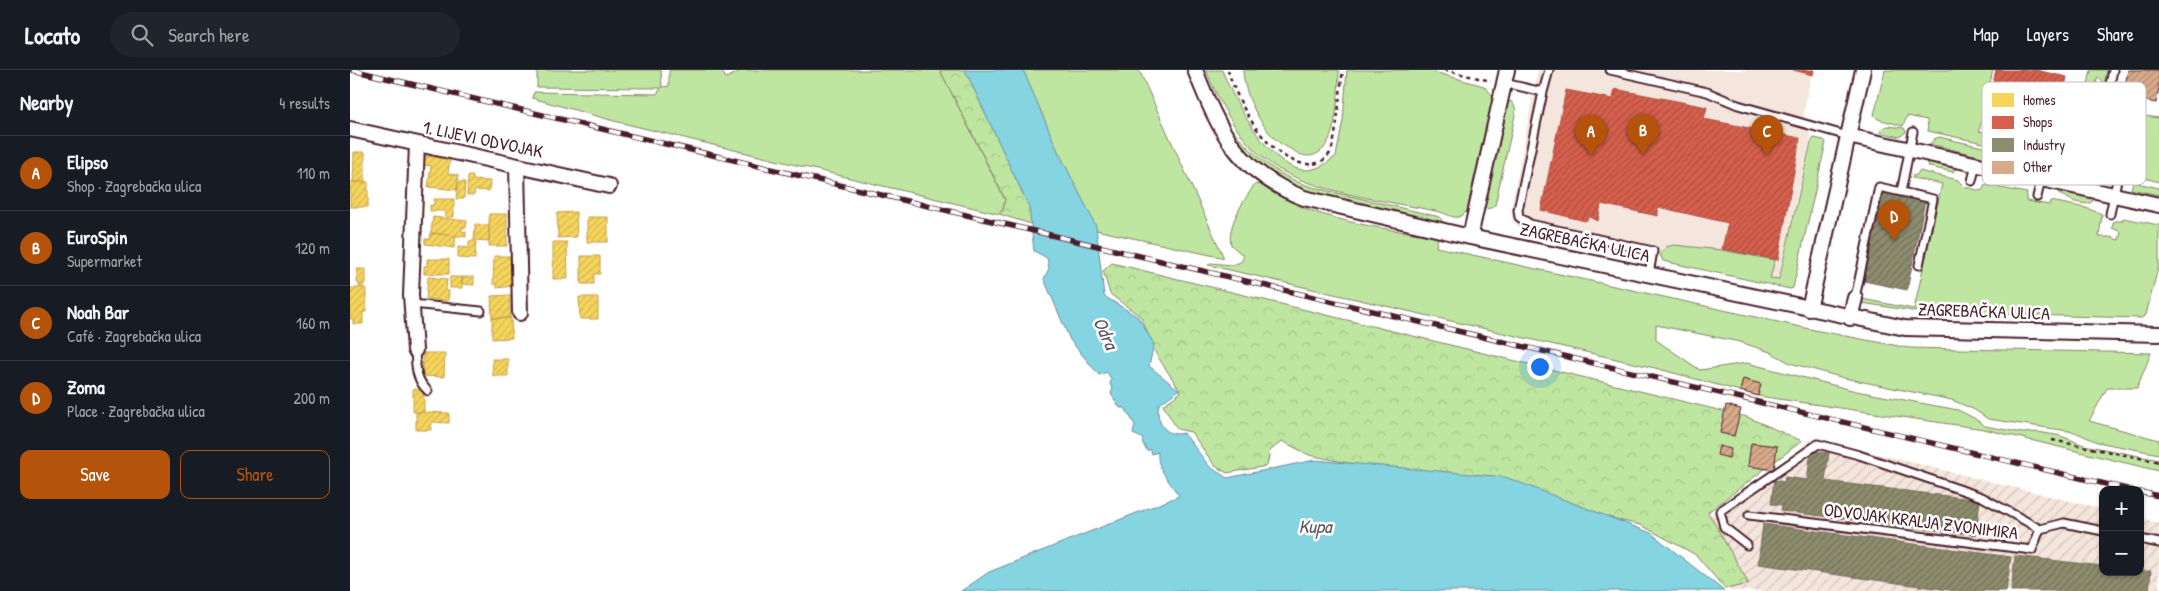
<!DOCTYPE html>
<meta charset="utf-8">
<style>
:root{--surface:#171b24;--page:#20242c;--text:#f1f3f6;--muted:#9ea1a6;--line:#363941;--accent:#b45309}
body{margin:0;font-family:"Patrick Hand",sans-serif;background:var(--page);color:var(--text)}
.controls{position:absolute;right:15px;bottom:15px;display:grid;overflow:hidden;border-radius:10px;box-shadow:0 1px 4px #0004}
.controls button{width:45px;height:45px;display:grid;place-items:center;padding:0;border:0;border-bottom:1px solid var(--line);background:var(--surface);color:var(--text);font:25px sans-serif}
.you{position:absolute;left:1189px;top:296px;width:18px;height:18px;margin:-12px;border:4px solid #fff;border-radius:50%;background:#1a73e8;box-shadow:0 0 0 8px #1a73e833}
.badge{display:grid;place-items:center;width:32px;height:32px;border-radius:50%;background:var(--accent);color:#fff;font-size:16px;font-weight:700}
.pin{position:absolute;translate:-50% -41px;filter:drop-shadow(0 1px 2px #0008)}
.pin::after{content:'';position:absolute;top:26px;width:18px;height:15px;background:inherit;clip-path:polygon(0 0,100% 0,50% 100%)}
.list{margin:0;padding:0;list-style:none}
h2{display:flex;justify-content:space-between;align-items:center;height:65px;margin:0;padding:0 20px;font-size:21px}
h2 small{font-size:16px;font-weight:400;color:var(--muted)}
.list li{display:grid;grid-template-columns:32px 1fr auto;gap:15px;align-items:center;box-sizing:border-box;height:75px;padding:0 20px;border-top:1px solid var(--line)}
.list b{display:block;font-size:19px;white-space:nowrap}
.list p{margin:0;font-size:16px;white-space:nowrap;color:var(--muted)}
.list em{font-size:16px;font-style:normal;color:var(--muted)}
.actions{display:flex;gap:10px;padding:15px 20px}
.actions a{flex:1;padding:11px 0;border:1px solid var(--accent);border-radius:10px;text-align:center;font-size:18px;color:var(--accent)}
.actions .main{background:var(--accent);color:#fff}
.icon{flex:none;width:28px;height:28px;fill:none;stroke:currentColor;stroke-width:2;stroke-linecap:round;stroke-linejoin:round}
.map{position:relative;flex:none;width:1809px;height:521px;overflow:hidden}
header{display:flex;align-items:center;gap:30px;box-sizing:border-box;height:70px;padding:0 25px;background:var(--surface);border-bottom:1px solid var(--line)}
header strong{font-size:24px}
nav{display:flex;gap:28px;margin-inline-start:auto;font-size:18px}
.search{width:350px;height:45px;background:var(--page);display:flex;align-items:center;gap:12px;box-sizing:border-box;padding:0 18px;border-radius:28px;color:var(--muted);font-size:19px}
main{display:flex}
aside{flex:1;background:var(--surface)}
.map>svg:first-child{display:block}
.built{fill:#f4e6dc}
.industrial{fill:url(#industrial-furrows)}
.green{fill:#bfe6a1;stroke:#848266}
.forest{fill:url(#forest-crowns);stroke:#848266}
.water{fill:#85d4e2;stroke:#6d8c99}
.homes{fill:url(#homes-hatch);stroke:#c29e4d}
.shops{fill:url(#shops-hatch);stroke:#ac4c43}
.industry{fill:url(#industry-hatch);stroke:#786b5a}
.building{fill:url(#building-hatch);stroke:#4a1f2b}
.lines{fill:none;stroke-linecap:round;stroke-linejoin:round}
.service-casing{stroke:#4a1f2b;stroke-width:11}
.minor-casing{stroke:#4a1f2b;stroke-width:18}
.path{stroke:#4a1f2b;stroke-width:2.5;stroke-dasharray:4 4;stroke-linecap:butt}
.service{stroke:#fff;stroke-width:7}
.minor{stroke:#fff;stroke-width:14}
.rail-casing{stroke:#4a1f2b;stroke-width:5.5}
.rail{stroke:#fff;stroke-width:4;stroke-dasharray:11;stroke-linecap:butt}
.labels{text-anchor:middle;dominant-baseline:central;stroke-width:5;stroke-linejoin:round;paint-order:stroke}
.street-label{font-size:18px;fill:#4a1f2b;stroke:#fff}
.water-label{font-size:19px;font-style:italic;fill:#5c5562;stroke:#fff}
.key{fill:#fff;stroke:#c9bcbf;stroke-width:1}
.key-label{font-size:14px;fill:#4a1f2b}
</style>
<header>
<strong>Locato</strong>
<div class="search"><svg class="icon" aria-label="search" viewBox="0 0 24 24"><circle cx="10" cy="10" r="6"/><path d="M15 15l6 6"/></svg>Search here</div>
<nav><a>Map</a><a>Layers</a><a>Share</a></nav>
</header>
<main>
<aside>
<h2>Nearby<small>4 results</small></h2>
<ul class="list">
<li><span class="badge">A</span><div><b>Elipso</b><p>Shop · Zagrebačka ulica</p></div><em>110 m</em></li>
<li><span class="badge">B</span><div><b>EuroSpin</b><p>Supermarket</p></div><em>120 m</em></li>
<li><span class="badge">C</span><div><b>Noah Bar</b><p>Café · Zagrebačka ulica</p></div><em>160 m</em></li>
<li><span class="badge">D</span><div><b>Zoma</b><p>Place · Zagrebačka ulica</p></div><em>200 m</em></li>
</ul>
<div class="actions"><a class="main">Save</a><a>Share</a></div>
</aside>
<div class="map">
<svg width="1809" height="521" viewBox="0 0 1809 521">
<defs>
<pattern id="industrial-furrows" width="10" height="10" patternUnits="userSpaceOnUse" patternTransform="scale(1.25)"><rect width="10" height="10" fill="#f4e6dc"/><path d="M-1 1l2-2M0 10L10 0M9 11l2-2" fill="none" stroke="#d3c5bd"/></pattern>
<pattern id="forest-crowns" width="20" height="18" patternUnits="userSpaceOnUse" patternTransform="scale(1.25)"><rect width="20" height="18" fill="#bfe6a1"/><path d="M2 6a3 3 0 1 1 6 0M12 15a3 3 0 1 1 6 0" fill="none" stroke="#a6c58b"/></pattern>
<pattern id="homes-hatch" width="6" height="6" patternUnits="userSpaceOnUse" patternTransform="scale(1.25)"><rect width="6" height="6" fill="#f6d55c"/><path d="M-1 1l2-2M0 6l6-6M5 7l2-2" fill="none" stroke="#d4b650"/></pattern>
<pattern id="shops-hatch" width="6" height="6" patternUnits="userSpaceOnUse" patternTransform="scale(1.25)"><rect width="6" height="6" fill="#d6604d"/><path d="M-1 1l2-2M0 6l6-6M5 7l2-2" fill="none" stroke="#b04f40"/></pattern>
<pattern id="industry-hatch" width="6" height="6" patternUnits="userSpaceOnUse" patternTransform="scale(1.25)"><rect width="6" height="6" fill="#8c8c6e"/><path d="M-1 1l2-2M0 6l6-6M5 7l2-2" fill="none" stroke="#74725b"/></pattern>
<pattern id="building-hatch" width="6" height="6" patternUnits="userSpaceOnUse" patternTransform="scale(1.25)"><rect width="6" height="6" fill="#d9aa8a"/><path d="M-1 1l2-2M0 6l6-6M5 7l2-2" fill="none" stroke="#b28a71"/></pattern>
</defs>
<rect width="100%" height="100%" fill="#fff"/>
<filter id="ink" filterUnits="userSpaceOnUse"><feTurbulence type="fractalNoise" baseFrequency=".02" numOctaves="2"/><feDisplacementMap in="SourceGraphic" scale="10" xChannelSelector="R" yChannelSelector="G"/><feConvolveMatrix kernelMatrix="1 2 1 2 8 2 1 2 1" color-interpolation-filters="sRGB"/></filter>
<g filter="url(#ink)">
<!-- built -->
<path class="built" d="M1188 0H1462L1454 42 1455 54 1461 66 1427 213 1169 157 1162 150V134Z"/>
<!-- industrial -->
<path class="industrial" d="M1462 368 1753 439V502H1790V448L1809 453V521H1381L1373 509 1358 457 1362 442 1430 397Z"/>
<!-- green -->
<path class="green" d="M187 0H311L312 17 319 16V0H371L376 8 393 0H590L655 130 653 139 649 144 264 51 182 28 184 22 307 24 311 18 187 17Z
M666 0H789L874 188 737 158Z
M856 0H872C883 29 920 99 955 100 968 100 977 93 986 86L993 50 997 0H1077L1134 16 1143 26 1117 141C1106 152 1103 146 1090 142 1040 131 961 123 921 94 889 71 870 35 856 0Z
M893 0H989C988 22 988 61 974 78 965 88 954 88 944 81 937 77 930 74 924 68 908 51 894 24 893 0Z
M1535 0H1643L1629 61 1685 73 1684 84 1578 61 1577 50 1557 46 1553 56 1528 49 1524 45Z
M1741 0H1757L1754 14 1748 7 1739 39 1763 79 1764 91 1756 99 1711 91C1709 86 1711 81 1708 76L1712 72 1726 73Z
M1158 31 1162 32 1166 39 1164 50 1145 135 1142 138 1134 139Z
M1795 46 1809 48V112L1781 104Z
M1538 56 1554 58 1556 62 1550 67 1530 62 1534 57Z
M883 60C905 87 931 109 966 118L1090 147 1093 153V154L972 126 943 117 920 103 893 80 880 62Z
M1589 67 1672 86 1676 93 1673 97 1580 74 1584 69Z
M1464 68 1474 70 1476 72 1443 218 1440 219 1313 191 1310 184 1316 177 1324 175 1371 180 1425 190 1420 208 1429 209 1461 72Z
M1576 89 1610 95 1603 102 1579 97Z
M1569 101 1608 110 1614 117 1632 121 1635 115 1677 123 1676 131 1699 135 1701 131 1736 138 1752 144 1749 167H1760L1769 170 1771 162 1762 158 1764 151H1772L1773 148 1809 155V194L1796 245 1791 248 1569 242 1512 233V229L1564 239 1592 114 1562 108V106L1567 105Z
M1643 102 1675 110 1670 116H1655L1643 111Z
M1783 112 1809 118V125L1781 119Z
M909 114C962 151 1026 157 1088 167L1086 177 1469 261 1559 278 1801 283 1787 318H1757L1739 351 1809 370V384L1747 372 1725 362 1638 349 1625 340 1602 330 1494 308 1440 293 1420 282 1390 272 1306 255V270L1350 300 1397 293 1506 321 1608 340 1624 348 1635 356 1673 363 1688 362 1711 366 1734 375 1809 390V401L1634 359 1408 326 1410 314 1393 310 1390 321 1305 298 858 195 860 193 882 195 891 192 894 186 881 175C877 154 893 133 904 115Z
M1708 119 1747 128 1738 134 1725 132 1709 124Z"/>
<!-- forest -->
<path class="forest" d="M590 0H616L680 129 687 156 649 144 653 139 655 129Z
M762 193 1397 347 1452 371 1358 442 1399 514 1375 519 1346 485 1291 455 1131 420 959 385 932 371 920 381 917 396 877 403 865 396 841 362 827 359 813 335 831 322 806 284 791 247 760 224 753 201Z"/>
<!-- water -->
<path class="water" d="M615 0H672L674 2 708 81 746 156 754 226 788 247 804 274 799 296 829 320 809 334C805 351 815 368 834 363L859 396 877 408 965 390 1155 407 1301 463 1374 521H611L639 502 829 426C820 412 806 398 808 382L802 384 800 379 797 381 793 374 792 368 783 364 785 355 775 338H770L761 324 763 318 760 315 761 309 757 302 749 305 720 270 694 209 699 198 697 188 684 181 679 137Z"/>
<!-- homes -->
<path class="homes" d="M4 82H15V112H3Z
M75 86 100 89 98 104 108 105 107 120 78 117 81 96 74 95Z
M118 106H123V110L140 111 139 121 125 120 124 125H117Z
M0 112H18V137H0Z
M108 112H115L114 129H106Z
M84 129H104V147H95V141H80V135H84Z
M226 142 227 167 208 168 207 143Z
M139 144H157V176H139Z
M83 147 117 151 116 158 112 157V161L116 162V167L81 163Z
M237 147H258V172H237Z
M125 154 139 155V171L124 170Z
M81 163 106 166 104 178 75 174V169H80Z
M119 171H126L125 189 108 188V177L119 178Z
M203 172H217L218 209H203Z
M144 186H160V191H164L163 216 147 218V214H143Z
M231 186H250V204H244V214H231Z
M77 189H99V204H74V196H77Z
M7 199H16V214H13V217H9V213H7Z
M78 207 97 209 96 221H99L98 231 76 229Z
M100 207H112V218H100Z
M112 207H124V215L112 214Z
M0 218H16V242H13V254H3V249H0Z
M160 225V248H142L141 226Z
M229 227H248V249H230Z
M142 248H161L162 268 142 269Z
M73 283H95L94 307 72 306Z
M142 289H158V306H143Z
M63 319H74V342H63Z
M66 342 99 343V353L81 352V360H66Z"/>
<!-- shops -->
<path class="shops" d="M1443 0H1464L1463 5Z
M1646 0H1686L1717 7 1707 54 1637 38Z
M1265 19 1357 37 1354 49 1450 68 1428 190 1372 179 1378 153 1308 137V146L1251 134 1248 151 1238 146V149L1235 151 1191 140 1216 20 1263 29Z"/>
<!-- industry -->
<path class="industry" d="M1532 123 1575 131 1557 220 1514 211Z
M1461 381 1479 383 1475 411 1630 430 1626 465 1431 441 1432 435 1421 434 1424 410 1434 412 1435 407 1457 410Z
M1413 454 1661 487 1656 521H1606L1408 494Z
M1665 486 1753 496V502L1801 501 1799 521H1661Z"/>
<!-- building -->
<path class="building" d="M1778 0H1809V18L1806 33 1773 26Z
M1393 309 1411 314 1408 326 1390 321Z
M1376 335 1391 339 1384 366 1370 363Z
M1401 373 1427 376 1424 400 1398 396Z
M1369 376 1381 379 1379 388 1367 385Z"/>
<g class="lines">
<!-- service casing -->
<g class="service-casing">
<path id="service" d="M1260 0 1357 22 1388 35 1498 66
M1763 0 1753 49 1756 59 1771 83
M1154 13 1193 22 1199 0
M1193 22 1168 140 1169 147 1180 154 1303 181 1299 204
M1640 47 1702 61 1687 127
M1622 111 1626 94
M1551 122 1563 62
M1760 144 1784 28
M1505 228 1529 117 1583 129 1569 195
M62 234 131 241
M65 280C66 296 65 309 78 321
M1399 445 1682 480 1690 459 1714 453 1753 461
M1790 469 1809 473
M1397 475 1374 457 1370 441 1468 374 1509 385 1632 427 1690 459"/>
</g>
<!-- minor casing -->
<g class="minor-casing">
<path id="minor" d="M845 0C870 63 888 102 954 128L1120 167 1555 258 1809 264
M0 59 259 116
M1498 66 1809 135
M167 96 170 243
M1120 167 1157 0
M1459 239 1513 0
M1500 248 1505 228
M65 280 61 225 67 74"/>
</g>
<!-- path -->
<path class="path" d="M878 0C887 33 919 92 957 94 966 95 975 91 980 83 987 70 990 17 993 0
M1094 0 1141 11
M1702 370 1809 392"/>
<!-- service -->
<use href="#service" class="service"/>
<!-- minor -->
<use href="#minor" class="minor"/>
<!-- rail casing -->
<g class="rail-casing">
<path id="rail" d="M2 0 1781 420
M1790 422 1809 426"/>
</g>
<!-- rail -->
<use href="#rail" class="rail"/>
</g>
</g>
<g class="labels">
<!-- street labels -->
<g class="street-label">
<text transform="translate(133 69) rotate(12)">1. LIJEVI ODVOJAK</text>
<text transform="translate(1235 172) rotate(12)">ZAGREBAČKA ULICA</text>
<text transform="translate(1634 241) rotate(2)">ZAGREBAČKA ULICA</text>
<text transform="translate(1571 451) rotate(7)">ODVOJAK KRALJA ZVONIMIRA</text>
</g>
<!-- water labels -->
<g class="water-label">
<text transform="translate(756 263) rotate(65)">Odra</text>
<text x="965" y="456">Kupa</text>
</g>
</g>
<!-- legend -->
<rect x="1632" y="12" width="164" height="103" rx="8" class="key"/>
<rect x="1642" y="23" width="22" height="14" fill="#f6d55c"/>
<rect x="1642" y="46" width="22" height="13" fill="#d6604d"/>
<rect x="1642" y="68" width="22" height="14" fill="#8c8c6e"/>
<rect x="1642" y="91" width="22" height="13" fill="#d9aa8a"/>
<g class="key-label">
<text x="1673" y="35">Homes</text>
<text x="1673" y="57">Shops</text>
<text x="1673" y="80">Industry</text>
<text x="1673" y="102">Other</text>
</g>
</svg>
<div class="controls">
<button>+</button>
<button>−</button>
</div>
<div class="you"></div>
<div class="pin badge" style="left:1241px;top:86px">A</div>
<div class="pin badge" style="left:1293px;top:85px">B</div>
<div class="pin badge" style="left:1417px;top:86px">C</div>
<div class="pin badge" style="left:1544px;top:171px">D</div>
</div>
</main>
